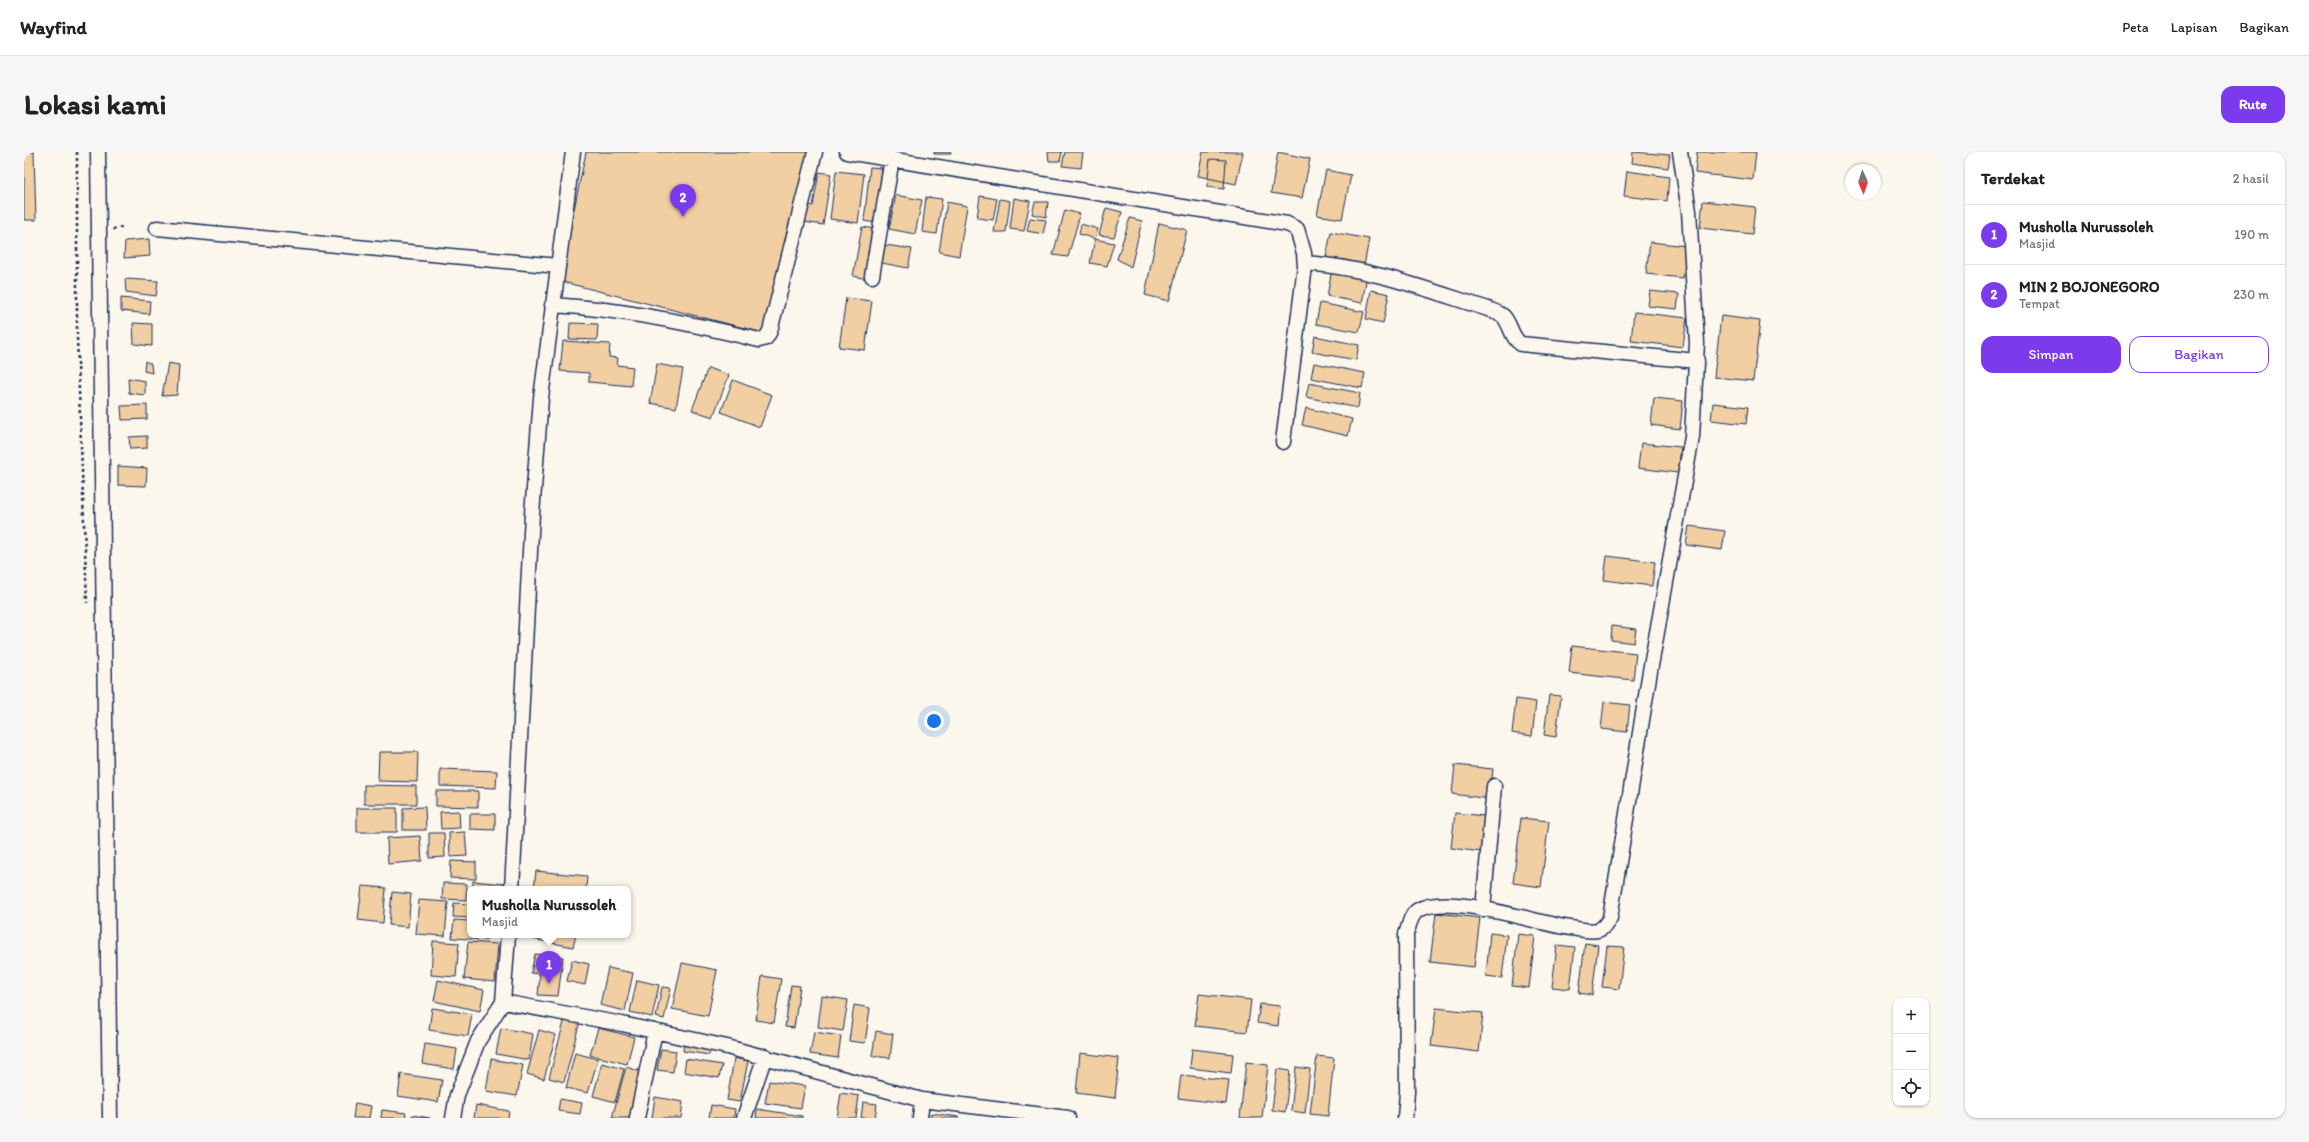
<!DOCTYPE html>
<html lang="id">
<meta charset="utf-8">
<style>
:root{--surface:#fff;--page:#f6f6f6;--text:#222;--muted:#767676;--line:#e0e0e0;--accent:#7c3aed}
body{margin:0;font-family:Itim,sans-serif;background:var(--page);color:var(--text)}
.controls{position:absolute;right:12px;bottom:12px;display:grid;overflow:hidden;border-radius:8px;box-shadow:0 1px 3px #0004}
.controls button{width:36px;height:36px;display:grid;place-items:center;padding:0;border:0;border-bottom:1px solid var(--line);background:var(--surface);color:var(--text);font:20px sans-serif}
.compass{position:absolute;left:1821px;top:12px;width:36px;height:36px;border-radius:50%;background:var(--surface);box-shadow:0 1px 3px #0004;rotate:177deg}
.you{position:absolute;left:910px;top:569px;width:14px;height:14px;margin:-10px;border:3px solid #fff;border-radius:50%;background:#1a73e8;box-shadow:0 0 0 6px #1a73e833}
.badge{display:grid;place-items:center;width:26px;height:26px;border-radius:50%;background:var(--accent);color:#fff;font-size:13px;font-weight:700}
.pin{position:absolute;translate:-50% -33px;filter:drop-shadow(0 1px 2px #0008)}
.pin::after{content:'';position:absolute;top:21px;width:14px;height:12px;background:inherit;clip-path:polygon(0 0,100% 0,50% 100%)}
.popup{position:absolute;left:443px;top:734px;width:164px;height:52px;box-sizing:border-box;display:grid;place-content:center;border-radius:8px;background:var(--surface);filter:drop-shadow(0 1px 3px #0005);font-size:13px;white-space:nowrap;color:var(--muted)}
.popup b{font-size:15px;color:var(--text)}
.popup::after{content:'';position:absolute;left:50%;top:100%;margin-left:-8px;border:8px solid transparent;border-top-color:var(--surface)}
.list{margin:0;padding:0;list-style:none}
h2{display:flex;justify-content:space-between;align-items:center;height:52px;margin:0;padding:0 16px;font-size:17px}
h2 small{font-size:13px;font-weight:400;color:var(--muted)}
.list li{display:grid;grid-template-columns:26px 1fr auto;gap:12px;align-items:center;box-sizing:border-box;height:60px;padding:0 16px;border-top:1px solid var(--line)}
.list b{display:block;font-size:15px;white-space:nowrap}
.list p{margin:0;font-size:13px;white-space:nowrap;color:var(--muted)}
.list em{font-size:13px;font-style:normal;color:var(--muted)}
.actions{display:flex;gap:8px;padding:12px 16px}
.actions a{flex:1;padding:9px 0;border:1px solid var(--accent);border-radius:12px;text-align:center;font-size:14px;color:var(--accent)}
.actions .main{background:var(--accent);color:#fff}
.icon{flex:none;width:22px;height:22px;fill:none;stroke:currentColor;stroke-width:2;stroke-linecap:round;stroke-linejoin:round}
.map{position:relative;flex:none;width:1917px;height:966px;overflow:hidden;border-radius:12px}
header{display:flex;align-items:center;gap:24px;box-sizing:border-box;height:56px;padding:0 20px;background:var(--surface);border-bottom:1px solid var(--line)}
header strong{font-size:19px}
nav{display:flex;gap:22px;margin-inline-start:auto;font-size:14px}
.intro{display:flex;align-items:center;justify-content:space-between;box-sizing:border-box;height:96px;padding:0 24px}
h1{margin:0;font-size:28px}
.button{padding:10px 18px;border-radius:12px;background:var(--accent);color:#fff;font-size:14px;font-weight:700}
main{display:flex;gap:24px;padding:0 24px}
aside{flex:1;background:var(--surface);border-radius:12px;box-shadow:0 1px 3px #0004}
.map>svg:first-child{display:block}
.building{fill:#f2cfa2;stroke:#1b2f5e}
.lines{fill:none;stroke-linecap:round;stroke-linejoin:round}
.minor-casing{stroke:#1b2f5e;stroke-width:17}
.path{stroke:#1b2f5e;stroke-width:2.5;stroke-dasharray:3 3;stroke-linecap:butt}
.minor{stroke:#fbf7ec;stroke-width:14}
</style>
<header>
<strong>Wayfind</strong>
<nav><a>Peta</a><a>Lapisan</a><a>Bagikan</a></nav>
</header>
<div class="intro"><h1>Lokasi kami</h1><a class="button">Rute</a></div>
<main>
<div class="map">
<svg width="1917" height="966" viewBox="0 0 1917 966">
<rect width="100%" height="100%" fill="#fbf7ec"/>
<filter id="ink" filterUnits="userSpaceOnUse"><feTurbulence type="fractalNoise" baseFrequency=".025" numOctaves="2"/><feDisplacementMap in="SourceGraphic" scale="8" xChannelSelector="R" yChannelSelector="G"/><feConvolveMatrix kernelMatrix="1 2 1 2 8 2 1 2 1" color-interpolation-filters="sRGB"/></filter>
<g filter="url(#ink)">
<!-- building -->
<path class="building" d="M0 0H10L12 68H0Z
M562 0H787L740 181 535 129Z
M910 0H927V2H910Z
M1024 0H1038L1036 9H1025Z
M1041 0H1059L1057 16 1038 14Z
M1179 0H1219L1212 32 1174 24Z
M1254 0 1286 7 1278 46 1247 41Z
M1609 0 1646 3 1644 16 1608 11Z
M1673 0H1732L1729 28 1671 21Z
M1186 7 1202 8 1200 37 1183 35Z
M846 15 858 16 852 71 840 69Z
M1302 18 1327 23 1318 67 1293 63Z
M812 19 840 22 834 71 806 67Z
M1603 19 1645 25 1643 49 1600 44Z
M795 20 807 22 799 73 780 70 783 53 789 54Z
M872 43 898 48 891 82 865 77Z
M956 44 973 47 969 68 953 66Z
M902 45 918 47 913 82 898 80Z
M990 46 1006 49 1000 79 986 77Z
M976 47 986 49 982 80H970Z
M1679 49 1731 55 1728 82 1676 76Z
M923 50 943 54 935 104 915 100Z
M1011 50H1024L1022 65 1008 62Z
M1082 56 1098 60 1090 85 1075 83Z
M1041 58 1056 62 1044 105 1029 103Z
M1006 66 1022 68 1019 82 1003 79Z
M1106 66 1118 69 1107 115 1093 107Z
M1135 71 1163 78 1145 149 1121 143Z
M1057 72 1074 77 1071 87 1055 82Z
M838 75 852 77 843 127 829 124Z
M1307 80 1345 87 1340 114 1302 106Z
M125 87 126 104 100 106 101 89Z
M1071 87 1090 91 1083 114 1066 111Z
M1626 90 1663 94 1659 126 1622 122Z
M861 93 888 97 884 116 858 111Z
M1308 117 1343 124 1338 151 1303 144Z
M101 127 134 129 132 144 102 140Z
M1347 138 1365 142 1359 171 1342 167Z
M1626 139 1655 142 1653 157 1624 154Z
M97 146 126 149 125 162 97 159Z
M822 146 848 149 841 198 815 195Z
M1296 151 1340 160 1335 180 1292 172Z
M1610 160 1663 166 1659 195 1607 189Z
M1697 164 1736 169 1729 229 1690 225Z
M109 171 128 172V194L110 192Z
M546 171 574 172 573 188 545 187Z
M1291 184 1335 193 1332 208 1288 200Z
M539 189 586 192 585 205 594 206 593 213 609 215 607 234 565 230V221L536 219Z
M121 209 127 212 128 221 120 219Z
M144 211 155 213 153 243 138 244Z
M1290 211 1341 221 1338 236 1287 226Z
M633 212 659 217 652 256 626 251Z
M684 216 705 223 689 265 668 258Z
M104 226 121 229V243L105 241Z
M709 228 748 243 736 275 697 260Z
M1285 231 1336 241 1334 256 1282 245Z
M1630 246 1659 249 1656 277 1627 273Z
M1689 251 1724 255 1722 272 1687 268Z
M123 253V267L98 268 97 254Z
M1282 256 1328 267 1324 284 1278 273Z
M123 284V296L106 297 105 285Z
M1617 291 1657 295 1654 321 1614 316Z
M94 314 123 316 122 334 94 333Z
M1665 374 1701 379 1698 398 1662 393Z
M1583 404 1631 410 1628 434 1580 428Z
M1588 474 1612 477 1610 491 1587 488Z
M1548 494 1612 501 1609 528 1545 521Z
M1525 543 1537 544 1532 585 1520 583Z
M1492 547 1512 550 1508 584 1488 581Z
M1580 550 1606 553 1603 580 1577 577Z
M355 600H394L393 630 354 629Z
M1431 613 1469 617 1466 647 1428 642Z
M416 617 473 619 472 636 416 634Z
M340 633 392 634V652H340Z
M412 639H454V655L412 654Z
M401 655 402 678H379V656Z
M333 656H373V680H333Z
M435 659 436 676 417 677 416 660Z
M1431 661 1461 664 1457 700 1427 696Z
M446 662H471V678L446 677Z
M1497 666 1525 669 1517 735 1489 731Z
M441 680 443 704 426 705 425 681Z
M405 681H420L421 705 405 706Z
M396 684 398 709 364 712 363 686Z
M427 709 452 710V727L426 726Z
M512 719 563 724 562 737H510Z
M449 729 480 732 479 737H449Z
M419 731 443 732 442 748 418 747Z
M338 734 362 736 359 771 334 768Z
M368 740 387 742 384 775 365 773Z
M395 748 424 750 421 784 392 782Z
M430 751 446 752V766L429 765Z
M1412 761 1456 766 1450 815 1406 810Z
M430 768 446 769V783H463L462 788 428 786Z
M1466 781 1483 783 1478 826 1462 824Z
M1494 782 1511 784 1505 836 1488 834Z
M508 783H552L549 795 508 787Z
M409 789 435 791 432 825 407 823Z
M444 790 474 792 471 830 440 827Z
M1561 791 1574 793 1568 843 1555 841Z
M1533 793 1551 795 1546 837 1528 835Z
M1583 794 1600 795 1595 837 1578 835Z
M511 802 539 805 534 844 514 843 516 822 507 821Z
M548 808 565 812 561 833 543 829Z
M658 811 693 818 684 864 648 857Z
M584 816 609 821 601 859 576 853Z
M738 824 757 827 750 871 732 868Z
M414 828 460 838 456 859 410 849Z
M613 828 635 833 628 865 606 860Z
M767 833 776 834 770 876 761 875Z
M638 835 647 836 640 867 632 865Z
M1175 842 1227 848 1223 880 1171 874Z
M798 844 824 848 819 879 794 875Z
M1236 852 1256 854 1254 874 1233 871Z
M830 853 846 856 841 891 825 889Z
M408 856 448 862 444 884 405 878Z
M1412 856 1459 861 1455 900 1407 894Z
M541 866 556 869 540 930 525 926Z
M477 876 509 882 505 908 472 902Z
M574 876 610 885 603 912 566 903Z
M515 878 532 883 520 927 503 922Z
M852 879 869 882 866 906 848 904Z
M790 880 817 884 814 906 786 902Z
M660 890 687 895 685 903 659 899Z
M401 892 433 897 430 917 398 912Z
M637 897 652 899 649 920 633 918Z
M1168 897 1209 902 1207 921 1166 916Z
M551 901 574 907 564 941 542 936Z
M1056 901 1095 906 1091 946 1052 941Z
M1293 904 1310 906 1304 964 1286 962Z
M710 906 724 909 716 950 703 948Z
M467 907 499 913 493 944 462 939Z
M662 907 698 913 695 926 660 920Z
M1222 910 1244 913 1238 966H1216Z
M578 911 600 917 591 950 569 944Z
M602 915 621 921 609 966H588Z
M1272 915 1286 917 1281 961 1267 959Z
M1253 917 1266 919 1261 960 1248 958Z
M377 922 418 928 414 950 374 944Z
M1157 923 1205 928 1202 952 1154 946Z
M745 929 781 934 777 956 741 951Z
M817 941 835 944 832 966H813Z
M631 945 659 950 657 966H628Z
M536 947 558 951 556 962 534 959Z
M839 950 853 952 851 966H837Z
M331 951 347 954 345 966H329Z
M452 953 485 959 484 966H450Z
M687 953 711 957 710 966H685Z
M733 957 778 964V966H732Z
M358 958 382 961 381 966H357Z
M907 961 935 965 934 966H906Z
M388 963 406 966H388Z"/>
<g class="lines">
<!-- minor casing -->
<g class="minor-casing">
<path id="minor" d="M74 0 86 966
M823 0 1239 68 1263 72 1273 77 1280 101 1281 114 1259 290
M133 76 534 114
M1281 111C1344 115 1404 138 1464 157 1469 159 1475 161 1479 164 1487 172 1487 186 1497 192L1673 209
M848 124 868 7
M528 153C598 157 667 171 735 188L742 186 746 179 791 0
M488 737 508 362 517 246 549 0
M1459 757 1470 634
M479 850 598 872 703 895 898 948 1044 966
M429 966 433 943 454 889 479 850 484 783
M613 966 631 879
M720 966 741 904
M896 966 898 948
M1381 966 1383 940 1382 782C1385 775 1386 763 1394 758 1425 740 1510 771 1546 776 1554 777 1566 780 1574 778 1580 776 1583 771 1586 766L1625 525 1668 285 1673 191 1665 59 1656 0"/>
</g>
<!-- path -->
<path class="path" d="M53 0V185L63 451
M89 77 98 75"/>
<!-- minor -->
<use href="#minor" class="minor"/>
</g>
</g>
</svg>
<div class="controls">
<button>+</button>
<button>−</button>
<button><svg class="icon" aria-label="locate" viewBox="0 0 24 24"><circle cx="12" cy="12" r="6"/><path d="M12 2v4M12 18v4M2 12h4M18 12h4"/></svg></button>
</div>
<svg class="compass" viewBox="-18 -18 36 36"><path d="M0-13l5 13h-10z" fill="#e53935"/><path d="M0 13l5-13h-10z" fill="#767676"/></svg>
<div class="you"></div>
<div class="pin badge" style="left:525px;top:832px">1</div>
<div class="popup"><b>Musholla Nurussoleh</b>Masjid</div>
<div class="pin badge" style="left:659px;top:65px">2</div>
</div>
<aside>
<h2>Terdekat<small>2 hasil</small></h2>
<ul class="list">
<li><span class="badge">1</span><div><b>Musholla Nurussoleh</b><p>Masjid</p></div><em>190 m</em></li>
<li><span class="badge">2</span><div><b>MIN 2 BOJONEGORO</b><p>Tempat</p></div><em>230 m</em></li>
</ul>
<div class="actions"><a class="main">Simpan</a><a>Bagikan</a></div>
</aside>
</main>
